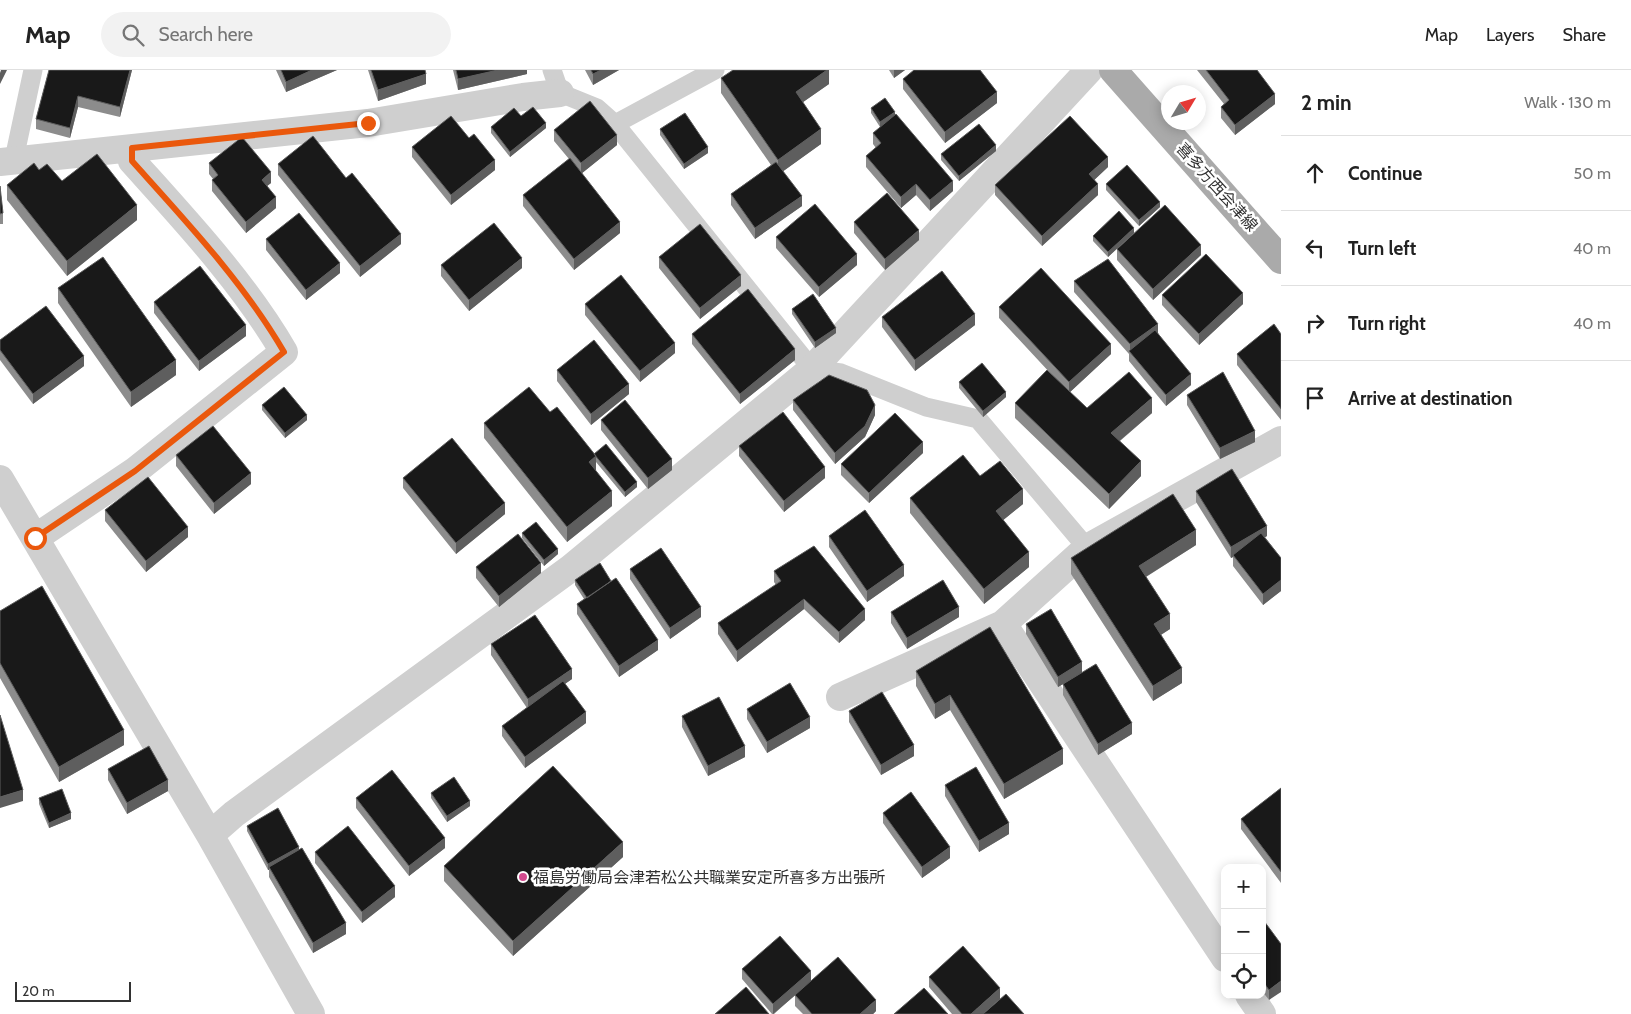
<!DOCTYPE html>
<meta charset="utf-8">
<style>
:root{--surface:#fff;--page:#f2f2f2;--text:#222;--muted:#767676;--line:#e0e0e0}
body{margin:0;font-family:Cabin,"Noto Sans JP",sans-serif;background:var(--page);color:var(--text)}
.controls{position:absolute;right:15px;bottom:15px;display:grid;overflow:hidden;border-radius:10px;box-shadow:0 2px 12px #0003}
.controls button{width:45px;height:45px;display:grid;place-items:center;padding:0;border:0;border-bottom:1px solid var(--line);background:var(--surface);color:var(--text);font:25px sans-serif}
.compass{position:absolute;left:1161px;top:15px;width:45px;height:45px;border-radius:50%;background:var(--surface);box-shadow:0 2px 12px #0003;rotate:52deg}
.scale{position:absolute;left:15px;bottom:12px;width:116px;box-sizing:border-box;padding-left:5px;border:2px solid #323232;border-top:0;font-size:14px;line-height:18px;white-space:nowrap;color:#323232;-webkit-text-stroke:4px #fff;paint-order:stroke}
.stop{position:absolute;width:15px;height:15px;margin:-11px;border:4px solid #ea580c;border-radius:50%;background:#fff}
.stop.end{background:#ea580c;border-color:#fff;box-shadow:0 1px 5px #0008}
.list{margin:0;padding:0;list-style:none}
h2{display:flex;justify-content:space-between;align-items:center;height:65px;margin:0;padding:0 20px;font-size:21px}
h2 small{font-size:16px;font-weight:400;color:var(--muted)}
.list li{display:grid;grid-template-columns:32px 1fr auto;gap:15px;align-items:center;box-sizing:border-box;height:75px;padding:0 20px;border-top:1px solid var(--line)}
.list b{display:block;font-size:19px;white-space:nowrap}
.list em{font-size:16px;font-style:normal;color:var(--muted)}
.icon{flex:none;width:28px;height:28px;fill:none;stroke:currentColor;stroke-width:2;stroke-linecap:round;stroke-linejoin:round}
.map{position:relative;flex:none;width:1281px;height:944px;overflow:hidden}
header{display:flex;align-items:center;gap:30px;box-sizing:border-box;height:70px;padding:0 25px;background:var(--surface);border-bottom:1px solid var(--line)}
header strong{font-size:24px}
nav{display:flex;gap:28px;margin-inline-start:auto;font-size:18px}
.search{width:350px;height:45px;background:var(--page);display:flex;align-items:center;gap:12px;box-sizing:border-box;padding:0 18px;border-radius:28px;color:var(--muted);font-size:19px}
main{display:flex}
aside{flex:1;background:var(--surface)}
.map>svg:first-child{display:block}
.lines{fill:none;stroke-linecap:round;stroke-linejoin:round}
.lane{stroke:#cfcfcf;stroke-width:19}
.street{stroke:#cfcfcf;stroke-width:28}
.primary{stroke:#aaa;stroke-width:28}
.wall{fill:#8c8c8c}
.shaded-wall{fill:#5e5e5e}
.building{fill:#191919;stroke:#5e5e5e}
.route{stroke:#ea580c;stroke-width:6}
.poi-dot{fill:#d3498e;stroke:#fff;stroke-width:2}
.labels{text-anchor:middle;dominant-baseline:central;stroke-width:5;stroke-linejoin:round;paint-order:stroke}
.street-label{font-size:16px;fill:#323232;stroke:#fff}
.poi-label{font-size:16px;fill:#323232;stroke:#fff;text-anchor:start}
</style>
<header>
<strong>Map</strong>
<div class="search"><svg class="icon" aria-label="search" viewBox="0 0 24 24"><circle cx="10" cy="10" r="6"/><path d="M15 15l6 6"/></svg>Search here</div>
<nav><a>Map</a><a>Layers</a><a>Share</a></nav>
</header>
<main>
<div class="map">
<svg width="1281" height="944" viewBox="0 0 1281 944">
<rect width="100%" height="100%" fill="#fff"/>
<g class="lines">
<!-- lane -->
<path class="lane" d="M552 0 560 23 597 38 615 54 812 299 841 303 926 337 978 349 1087 478
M615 54 715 0
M14 89 33 0"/>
<!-- street -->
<path class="street" d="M0 92 368 53 523 27 560 23
M0 409 210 765 311 944
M35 468 135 401 284 282C244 213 185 150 132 91V78
M1003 554 1225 888
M840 627 1003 554 1087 478 1281 370
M210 765 234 744 571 498 812 299 1089 0
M1249 925 1262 944"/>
<!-- primary -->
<path class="primary" d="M1113 0 1281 190"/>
</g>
<!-- wall -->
<path class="wall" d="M49 0H132L120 47 78 37 70 68 36 59V49Z
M276 0H337L286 22Z
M368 0H425L426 14 378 31Z
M453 0H527V4L458 20Z
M585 0H619L593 15Z
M829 0V14L803 32 821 74 783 101 802 136 755 169 731 135V124L771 95 721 23V8Z
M889 0H905L894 8Z
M1197 0H1257L1275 34 1235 65 1221 48V37L1224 34Z
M903 9 997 33 945 73 903 19Z
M871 38 895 45 953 121 930 141 916 125 901 138 866 97V86L876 78 873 74V63L880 57 871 43Z
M521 46 546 58 510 87 491 63V57Z
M660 59 708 83 684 99 660 65Z
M554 60 617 75 582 103 620 163 574 200 523 136V125L569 89 554 71Z
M412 77 495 100 451 135 412 87Z
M996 81 959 111 941 90V84Z
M209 93 271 113 267 116 276 138 246 163 212 121V110L213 109 209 104Z
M278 94 346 108 401 174 360 207 278 105Z
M1108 97 1094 110 1098 125 1042 176 995 125V115Z
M39 100 62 111 137 150 67 206 7 130V115Z
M1106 114 1160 137 1139 156 1106 120Z
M0 116 3 143V154H0Z
M854 152 919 170 885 200 854 163Z
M1134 163 1108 187 1093 171V166Z
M776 167 857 195 819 227 776 178Z
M266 169 340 203 306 230 266 180Z
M1117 179 1201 185 1153 230 1117 190Z
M659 187 741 216 700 249 659 198Z
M441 195 522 198 469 241 441 206Z
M1074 211 1158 263 1191 315 1166 336 1129 291V284L1074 222Z
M58 218 176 305 131 337 58 233Z
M1162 225 1243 234 1199 275 1162 235Z
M154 232 246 266 199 301 154 243Z
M585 234 675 283 640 312 585 245Z
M999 237 1111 284 1070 322 1087 338 1152 343 1120 371 1141 406 1109 439 1015 348V333L1052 305 999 248Z
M792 239 836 263 815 278 792 244Z
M882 247 975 255 915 301 882 257Z
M692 264 795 290 740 334 692 274Z
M1281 264V350L1237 295V284Z
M0 270 84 296 33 334 0 290Z
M557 300 629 324 591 355 557 311Z
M959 312 1006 327 983 347 959 318Z
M1187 325 1255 372 1220 389 1187 335Z
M793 330 875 345 865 367 835 394 793 340Z
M262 335 307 350 285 368 262 340Z
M550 342 594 384 637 417 625 427 596 392V401L612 436 567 472 484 368V353Z
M601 350 672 400 648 419 601 360Z
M739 376 825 408 784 442 739 386Z
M923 383 869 433 841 405V394Z
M176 385 251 414 214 444 176 396Z
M980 406 1023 434 1003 450 1029 497 984 534 910 443V428Z
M403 408 505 444 456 484 403 418Z
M1196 421 1267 466 1265 467 1281 488V521L1263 535 1233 496V487L1231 488 1196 432Z
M105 440 188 467 146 502 105 451Z
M522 463 558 484 544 496 522 468Z
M829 466 904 506 867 532 829 477Z
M1196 475 1146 507 1170 559 1161 565 1182 613 1153 631 1071 504V488Z
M476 497 541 503 499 537 476 508Z
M630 499 701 547 670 569 630 509Z
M774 501 865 550 839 573 804 539 737 592 718 564V553L776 515 774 512Z
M575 510 658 580 619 607 577 544V534L584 529 575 515Z
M0 541 124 675 59 712 0 608Z
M891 542 959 547 907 579 891 553Z
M1026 554 1082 603 1058 617 1026 564Z
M491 574 572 609 565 614 586 653 525 698 502 666V656L527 638 491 585Z
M916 601 1063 694 1004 729 950 640 935 649 916 616Z
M1063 614 1132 664 1098 685 1063 625Z
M747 639 810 658 767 683 747 649Z
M849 641 914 686 881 705 849 652Z
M682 646 745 687 708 706 682 657Z
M108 699 168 721 127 744 108 710Z
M945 715 1009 764 979 782 945 726Z
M1281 718V813L1241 759V749Z
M431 723 470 736 447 752 431 728Z
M39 728 71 749 49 758 39 734Z
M356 728 445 778 409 806 356 738Z
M883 743 950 788 922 808 883 753Z
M247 756 299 779 346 864 313 883 269 807V800H268L247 761Z
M315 782 395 827 362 853 315 793Z
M623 787 513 886 444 811V796Z
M1262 852 1281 874 1269 930 1262 921Z
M742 899 811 911 876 941 873 944H803L795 936V925L774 944H772L742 909Z
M929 907 983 944H952L929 917Z"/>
<!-- shaded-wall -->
<path class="shaded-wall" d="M1 0H7L0 14V3Z
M130 0H132L120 47V37Z
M312 0H337L286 22V12Z
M498 0H527V4L458 20V9Z
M601 0H619L593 15V4Z
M827 0H829V14L796 37V22Z
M894 0H905L894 8Z
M426 4V14L378 31V20Z
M997 22V33L945 73V62Z
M1275 24V34L1235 65V55Z
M78 26V37L70 68V58Z
M895 42V48L880 58V52Z
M546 53V58L510 87V82Z
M821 59V74L778 105V90Z
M617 65V75L581 104V93Z
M996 75V81L959 111V106Z
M708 77V83L684 99V94Z
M1108 87V97L1089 115V104Z
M495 90V100L451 135V125Z
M271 102V113L262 120V110Z
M953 111V121L930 141V130Z
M916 114V125L901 138V127Z
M1098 114V125L1042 176V166Z
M802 126V136L755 169V158Z
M276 127V138L246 163V152Z
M1160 132V137L1139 156V150Z
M137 135V150L67 206V191Z
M620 152V163L574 200V189Z
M1134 158V163L1108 187V182Z
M919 160V170L885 200V189Z
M401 164V174L360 207V196Z
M1201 175V185L1153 230V219Z
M857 184V195L819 227V217Z
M522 188V198L469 241V230Z
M340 193V203L306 230V220Z
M741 205V216L700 249V238Z
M1243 223V234L1199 275V264Z
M975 244V255L915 301V290Z
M1158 254V265L1130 282V274Z
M246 255V266L199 301V291Z
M836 258V263L815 278V272Z
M675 273V283L640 312V301Z
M1111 274V284L1069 323V312Z
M795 279V290L740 334V324Z
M84 286V296L33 334V324Z
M176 290V305L131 337V322Z
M1191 304V315L1166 336V325Z
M629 314V324L591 355V344Z
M1006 322V327L983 347V341Z
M1152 328V343L1111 378V363Z
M875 335V345L865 367 835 394V383Z
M307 345V350L285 368V363Z
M1255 361V372L1220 389V378Z
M923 372V383L869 433V423Z
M596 386V401L589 392Z
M672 389V400L648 419V408Z
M1141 391V406L1109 439V424Z
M825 397V408L784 442V431Z
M251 403V414L214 444V433Z
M637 412V417L625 427V422Z
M1023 419V434L996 456V441Z
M612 421V436L567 472V457Z
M505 433V444L456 484V473Z
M1267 456V466L1234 487 1233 485V487L1231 488V477Z
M188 457V467L146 502V491Z
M1196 460V475L1139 511V496Z
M558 479V484L544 496V490Z
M1029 482V497L984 534V519Z
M541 493V503L499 537V526Z
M904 495V506L867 532V521Z
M1281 510V521L1263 535V524Z
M804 529V539L737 592V581Z
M701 537V547L670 569V558Z
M959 537V547L907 579V568Z
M865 539V550L839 573V562Z
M1170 544V559L1154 569V554Z
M658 570V580L619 607V596Z
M1082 592V603L1058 617V607Z
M1182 598V613L1153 631V616Z
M572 599V609L528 639V629Z
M950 625V640L935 649V634Z
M586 642V653L525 698V687Z
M810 647V658L767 683V672Z
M1132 653V664L1098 685V674Z
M124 660V675L59 712V697Z
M914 675V686L881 705V695Z
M745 676V687L708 706V696Z
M1063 679V694L1004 729V714Z
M168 710V721L127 744V733Z
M23 720V731L0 738V727Z
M470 731V736L447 752V746Z
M71 743V749L49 758V753Z
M1009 753V764L979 782V771Z
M445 768V778L409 806V796Z
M623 772V787L513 886V871Z
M299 777V782L269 797V800H268V794Z
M950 777V788L922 808V797Z
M395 816V827L362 853V842Z
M346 853V864L313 883V873Z
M811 901V912L773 944V934Z
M1281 911V922L1269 930V920Z
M1000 918V929L983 944H971Z
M876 930V941L873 944H860Z"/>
<!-- building -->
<path class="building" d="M49 0H130L120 37 78 26 70 58 36 49Z
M281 0H312L286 12Z
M371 0H425L426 4 378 20Z
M456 0H498L458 9Z
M591 0H601L593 4Z
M733 0H827L796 22 821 59 778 90 721 8Z
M914 0H980L997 22 945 62 903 9Z
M1206 0H1257L1275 24 1235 55 1221 37 1229 30Z
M885 28 895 42 880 52 871 38Z
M590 31 617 65 581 93 554 60Z
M533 37 546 53 510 82 491 57 514 38 521 46Z
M685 43 708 77 684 94 660 59Z
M896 44 953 111 930 130 916 114 901 127 866 86 881 73 873 63Z
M451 46 469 68 474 64 495 90 451 125 412 77Z
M1070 46 1108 87 1089 104 1098 114 1042 166 995 115Z
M979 54 996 75 959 106 941 84Z
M313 66 346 108 352 103 401 164 360 196 278 94Z
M242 67 271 102 262 110 276 127 246 152 212 110 218 105 209 93Z
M97 84 137 135 67 191 7 115 34 93 39 100 47 94 62 111Z
M570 88 620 152 574 189 523 125Z
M776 92 802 126 755 158 731 124Z
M1127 95 1160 132 1139 150 1106 114Z
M0 116 3 143 0 144Z
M887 123 919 160 885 189 854 152Z
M815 134 857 184 819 217 776 167Z
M1165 135 1201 175 1153 219 1117 179Z
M1119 141 1134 158 1108 182 1093 166Z
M299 143 340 193 306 220 266 169Z
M494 153 522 188 469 230 441 195Z
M700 154 741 205 700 238 659 187Z
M1206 184 1243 223 1199 264 1162 225Z
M103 187 176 290 131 322 58 218Z
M1108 189 1158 254 1130 274 1074 211Z
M200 196 246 255 199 291 154 232Z
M1041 198 1111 274 1069 312 999 237Z
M942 201 975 244 915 290 882 247Z
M621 205 675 273 640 301 585 234Z
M748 219 795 279 740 324 692 264Z
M813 224 836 258 815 272 792 239Z
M46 236 84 286 33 324 0 280V270Z
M1274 254 1281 264V339L1237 284Z
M1155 260 1191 304 1166 325 1129 281Z
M594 270 629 314 591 344 557 300Z
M982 293 1006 322 983 341 959 312Z
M1047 300 1087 338 1129 302 1152 328 1111 363 1141 391 1109 424 1015 333Z
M1223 302 1255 361 1220 378 1187 325Z
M829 305 867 320 875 335 865 356 835 383 793 330Z
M284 317 307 345 285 363 262 335Z
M529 317 550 342 557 337 596 386 589 392 612 421 567 457 484 353Z
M625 330 672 389 648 408 601 350Z
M783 342 825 397 784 431 739 376Z
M895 343 923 372 869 423 841 394Z
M213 356 251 403 214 433 176 385Z
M452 368 505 433 456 473 403 408Z
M606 374 637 412 625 422 594 384Z
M963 385 980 406 1000 391 1023 419 996 441 1029 482 984 519 910 428Z
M1232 399 1267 456 1231 477 1196 421Z
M148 407 188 457 146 491 105 440Z
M1173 424 1196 460 1139 496 1170 544 1154 554 1182 598 1153 616 1071 488Z
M865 440 904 495 867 521 829 466Z
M536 452 558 479 544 490 522 463Z
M1261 463 1281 488V510L1263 524 1233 485Z
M518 464 541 493 499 526 476 497Z
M814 476 865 539 839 562 804 529 737 581 718 553 781 511 774 501Z
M661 478 701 537 670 558 630 499Z
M600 493 611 511 587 528 575 510Z
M616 508 658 570 619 596 577 534Z
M943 510 959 537 907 568 891 542Z
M42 516 124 660 59 697 0 593V541Z
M1051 539 1082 592 1058 607 1026 554Z
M535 545 572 599 528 629 491 574Z
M990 557 1063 679 1004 714 950 625 935 634 916 601Z
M1096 594 1132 653 1098 674 1063 614Z
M563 611 586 642 525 687 502 656Z
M790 613 810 647 767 672 747 639Z
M882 622 914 675 881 695 849 641Z
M719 627 745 676 708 696 682 646Z
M0 645 23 720 0 727Z
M149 676 168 710 127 733 108 699Z
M553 696 623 772 513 871 444 796Z
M976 697 1009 753 979 771 945 715Z
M392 700 445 768 409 796 356 728Z
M454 707 470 731 447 746 431 723Z
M1281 718V802L1241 749Z
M62 719 71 743 49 753 39 728Z
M911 722 950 777 922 797 883 743Z
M278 738 299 777 268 794 247 756Z
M348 756 395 816 362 842 315 782Z
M302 778 346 853 313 873 269 797Z
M1264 851 1281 874V911L1269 920 1262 910V852Z
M780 866 811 901 773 934 742 899Z
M963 876 1000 918 971 944H962L929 907Z
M838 887 876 930 860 944H812L795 925Z
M746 917 769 944H715Z
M924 918 948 944H894Z
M1006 924 1024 944H983Z"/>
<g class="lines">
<!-- route -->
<path class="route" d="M35 468 135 401 284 282C244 213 185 150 132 91V78L368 53"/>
</g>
<!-- markers -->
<circle class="poi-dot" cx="523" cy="807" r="5"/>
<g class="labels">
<!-- street labels -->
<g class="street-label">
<text transform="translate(1217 117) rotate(48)">喜多方西会津線</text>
</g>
<!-- poi labels -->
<g class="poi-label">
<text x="533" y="807">福島労働局会津若松公共職業安定所喜多方出張所</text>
</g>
</g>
</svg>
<div class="controls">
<button>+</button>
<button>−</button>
<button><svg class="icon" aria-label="locate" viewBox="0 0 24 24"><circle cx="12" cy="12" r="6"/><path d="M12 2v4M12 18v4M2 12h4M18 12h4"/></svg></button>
</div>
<svg class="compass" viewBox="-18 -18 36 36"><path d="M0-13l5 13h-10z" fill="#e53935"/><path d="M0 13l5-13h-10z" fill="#767676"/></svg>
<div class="scale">20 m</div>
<div class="stop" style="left:35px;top:468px"></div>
<div class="stop end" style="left:368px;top:53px"></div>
</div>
<aside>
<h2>2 min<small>Walk · 130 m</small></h2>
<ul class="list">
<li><svg class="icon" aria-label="ahead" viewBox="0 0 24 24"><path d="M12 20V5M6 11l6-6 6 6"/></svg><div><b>Continue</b></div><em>50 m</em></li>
<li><svg class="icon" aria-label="left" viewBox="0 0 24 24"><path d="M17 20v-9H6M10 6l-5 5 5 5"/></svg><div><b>Turn left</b></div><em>40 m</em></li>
<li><svg class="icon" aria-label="right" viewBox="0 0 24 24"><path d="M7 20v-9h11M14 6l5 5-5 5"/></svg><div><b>Turn right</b></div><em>40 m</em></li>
<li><svg class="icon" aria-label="arrive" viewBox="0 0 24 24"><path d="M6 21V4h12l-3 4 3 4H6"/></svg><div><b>Arrive at destination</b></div></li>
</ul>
</aside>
</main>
